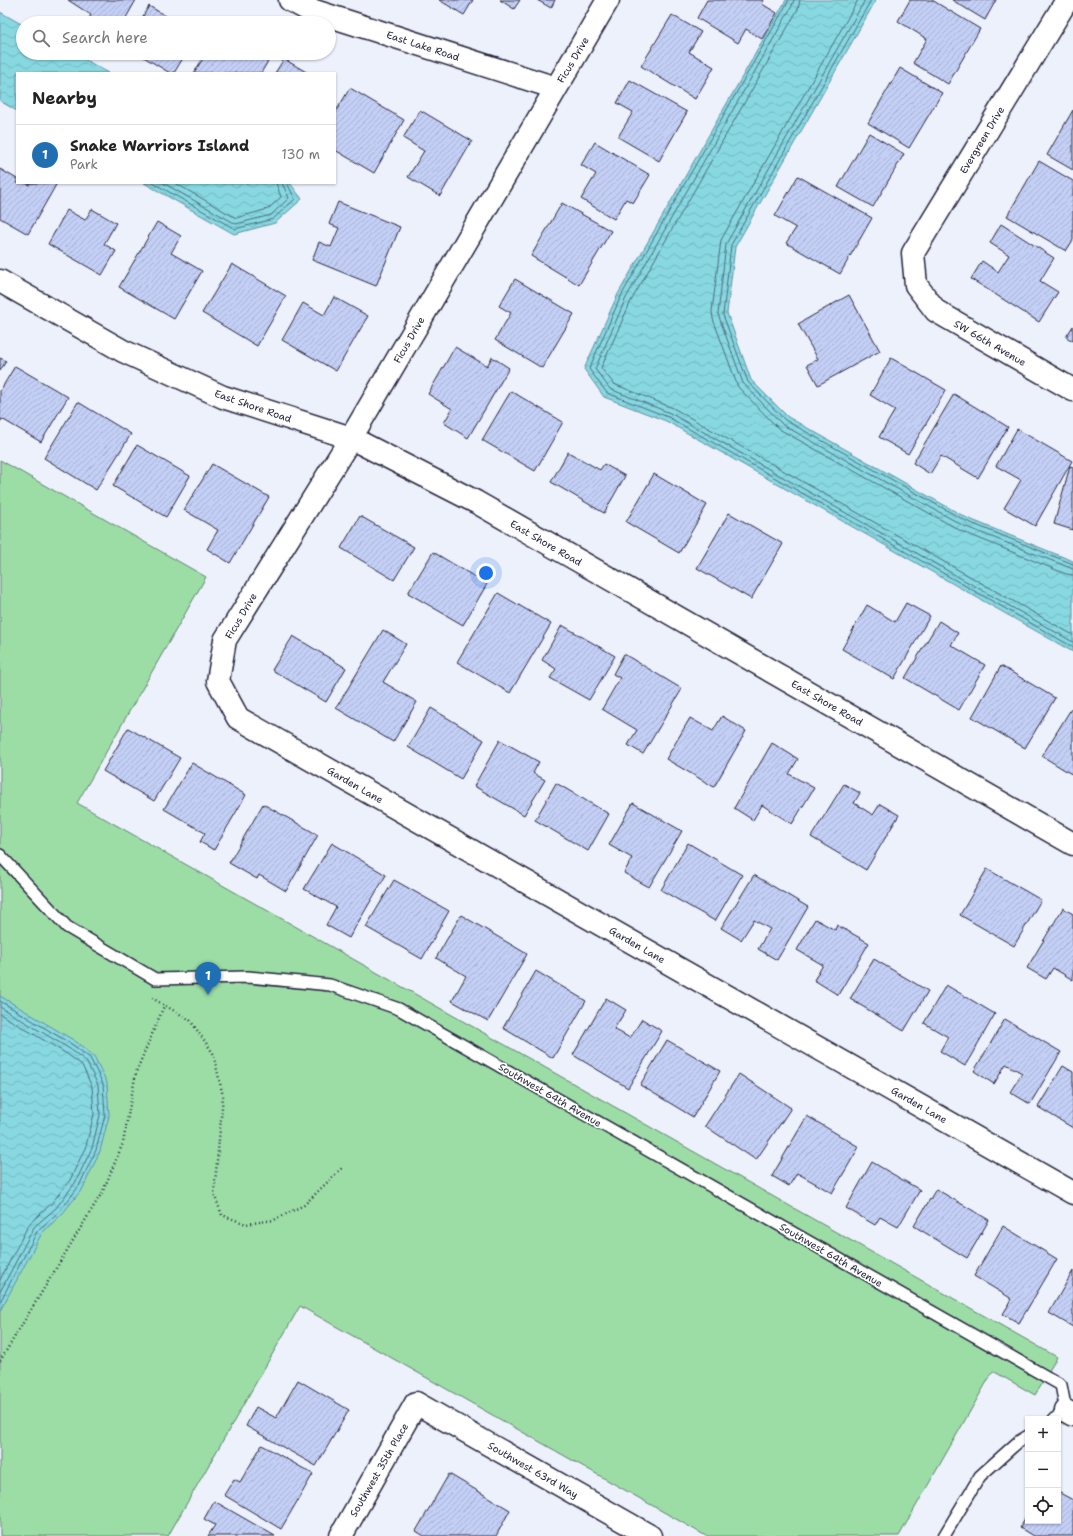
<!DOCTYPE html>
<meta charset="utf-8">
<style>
:root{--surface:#fff;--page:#f2f2f2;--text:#222;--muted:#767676;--line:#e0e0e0;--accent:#1f6fb2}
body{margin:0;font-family:"Shantell Sans",sans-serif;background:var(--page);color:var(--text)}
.controls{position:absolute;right:12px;bottom:12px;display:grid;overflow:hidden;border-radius:0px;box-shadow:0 1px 3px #0004}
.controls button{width:36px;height:36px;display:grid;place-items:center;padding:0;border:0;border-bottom:1px solid var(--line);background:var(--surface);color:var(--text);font:20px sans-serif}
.you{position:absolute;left:486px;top:573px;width:14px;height:14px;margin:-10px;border:3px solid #fff;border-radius:50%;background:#1a73e8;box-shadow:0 0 0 6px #1a73e833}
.badge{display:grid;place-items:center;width:26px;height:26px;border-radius:50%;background:var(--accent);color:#fff;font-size:13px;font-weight:700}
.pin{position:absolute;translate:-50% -33px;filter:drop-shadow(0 1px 2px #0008)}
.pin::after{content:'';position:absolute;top:21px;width:14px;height:12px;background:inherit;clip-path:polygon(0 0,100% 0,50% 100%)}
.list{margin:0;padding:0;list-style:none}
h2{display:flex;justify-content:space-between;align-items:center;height:52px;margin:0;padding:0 16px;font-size:17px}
h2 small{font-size:13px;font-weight:400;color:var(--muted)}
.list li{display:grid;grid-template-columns:26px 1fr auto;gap:12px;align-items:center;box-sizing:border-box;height:60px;padding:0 16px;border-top:1px solid var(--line)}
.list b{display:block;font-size:15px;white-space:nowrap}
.list p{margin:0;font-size:13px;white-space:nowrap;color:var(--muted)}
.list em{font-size:13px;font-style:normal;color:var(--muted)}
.icon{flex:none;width:22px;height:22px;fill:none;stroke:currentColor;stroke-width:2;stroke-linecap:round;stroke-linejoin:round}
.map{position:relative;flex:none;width:1073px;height:1536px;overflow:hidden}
.search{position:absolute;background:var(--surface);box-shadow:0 1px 3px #0004;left:16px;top:16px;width:320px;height:44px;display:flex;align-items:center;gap:10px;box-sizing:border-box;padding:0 14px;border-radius:22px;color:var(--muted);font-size:15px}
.panel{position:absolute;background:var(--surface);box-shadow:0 1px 3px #0004;left:16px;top:72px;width:320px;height:112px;border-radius:0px}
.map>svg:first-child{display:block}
.park{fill:#9cdda6;stroke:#5f8070}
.water{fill:url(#water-waves);stroke:#5f8f9f}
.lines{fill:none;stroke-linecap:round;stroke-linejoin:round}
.shore{stroke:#4a6b7d;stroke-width:1}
.building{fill:url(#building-hatch);stroke:#22223b}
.service-casing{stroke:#22223b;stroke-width:14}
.minor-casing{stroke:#22223b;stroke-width:25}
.path{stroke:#22223b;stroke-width:2.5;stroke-dasharray:1 3;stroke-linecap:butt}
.service{stroke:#fff;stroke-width:11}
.minor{stroke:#fff;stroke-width:22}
.labels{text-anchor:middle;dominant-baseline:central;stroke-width:3.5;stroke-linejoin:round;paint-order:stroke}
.street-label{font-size:10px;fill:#22223b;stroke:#fff}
</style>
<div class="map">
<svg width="1073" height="1536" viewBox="0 0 1073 1536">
<defs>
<pattern id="water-waves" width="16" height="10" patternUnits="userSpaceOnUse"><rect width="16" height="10" fill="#87d8e1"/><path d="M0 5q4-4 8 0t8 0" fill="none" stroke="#74b9c2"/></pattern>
<pattern id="building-hatch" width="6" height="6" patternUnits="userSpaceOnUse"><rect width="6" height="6" fill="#c4cff6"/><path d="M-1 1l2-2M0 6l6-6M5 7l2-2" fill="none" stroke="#a8b1d4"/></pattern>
</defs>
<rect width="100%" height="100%" fill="#edf1fc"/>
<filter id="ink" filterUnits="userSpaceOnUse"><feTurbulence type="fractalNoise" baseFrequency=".025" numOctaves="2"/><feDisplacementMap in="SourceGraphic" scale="8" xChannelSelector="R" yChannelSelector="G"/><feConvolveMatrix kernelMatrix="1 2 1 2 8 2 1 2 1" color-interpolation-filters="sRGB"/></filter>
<g filter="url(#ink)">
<!-- park -->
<path class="park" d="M0 460 206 577 77 803 1057 1357 1035 1395 993 1371 899 1536H706L300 1306 168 1536H0Z"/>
<!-- water -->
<path class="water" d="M786 0H876L735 247 727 313 751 380 788 417 967 518 1073 561V652L666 421 604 397 584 369 618 294Z
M0 12 23 25V53H73L109 73H17V111L0 101Z
M144 183H290L302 199 275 223 234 234Z
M0 996 75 1041 94 1056 107 1083 109 1116 100 1151 83 1188 62 1214 42 1233 0 1311Z"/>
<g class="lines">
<!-- shore -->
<path class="shore" d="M789 0 621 296 589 369 607 393 668 417 1073 647
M794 0 792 6 626 298 595 369 610 389 670 413 1073 642
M800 0 798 9 631 301 601 368 614 384 673 408 1073 635
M858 0 721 240 712 311 713 319 738 387 779 429 961 531 1066 574 1073 575
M865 0 726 244 718 314 743 383 783 425 964 526 1073 569
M871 0 731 245 723 315 748 382 785 420 966 521 1073 564
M153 183 235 229 273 219 295 199 287 183
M163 183 236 224 271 215 289 198 282 183
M175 183 236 218 268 209 281 197 276 183
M0 1001 73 1045 90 1058 103 1084 105 1115 96 1150 79 1186 60 1211 38 1230 0 1302
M0 1007 70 1049 86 1061 98 1085 100 1115 92 1148 75 1183 56 1208 34 1227 0 1292
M0 1014 67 1054 82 1065 92 1087 94 1114 86 1146 70 1180 51 1204 29 1224 0 1280"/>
</g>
<!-- building -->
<path class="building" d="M68 0H136L123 23H86L91 15Z
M439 0H473L464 15Z
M500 0H520L514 9Z
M537 0H555L551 8Z
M707 0H764L762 4 777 13 762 39 746 29 738 43 697 18Z
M910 0H932L980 29 948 84 913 63 927 39 898 21Z
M952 0H996L985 20Z
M149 6 178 23H139Z
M672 15 701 32 689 52 714 67 695 99 641 66Z
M137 53H186L174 73H170Z
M206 53H228L236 57 239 53H265L271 56 261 73H194Z
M284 59 308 73H275Z
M900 68 942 93 909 148 868 123Z
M630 80 687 112 659 161 618 137 633 112 617 103Z
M350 88 404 120 374 173 335 150V113Z
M420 110 472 141 440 196 408 177 424 151 403 138Z
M1073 110V170L1047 155Z
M869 133 904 154 873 207 838 187Z
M595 142 650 175 633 203 626 199 614 219 581 199 596 174 581 165Z
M1039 161 1073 181V240L1066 251 1007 216Z
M0 169 17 179V183H25L29 185 30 183H57L28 234 0 218Z
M798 176 872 218 840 274 786 243 796 228 775 216Z
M338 202 400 227 376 286 312 260 319 242 331 247 339 228 329 224Z
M562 203 611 231 579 285 531 256Z
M92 209 116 223 104 244 116 251 102 275 48 244 67 210 85 220Z
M157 222 181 236 171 253 202 271 174 319 119 287Z
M1001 224 1054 258 1040 281 1058 292 1039 322 971 279 982 261 998 272 1009 255 990 243Z
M232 264 286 296 257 346 202 313Z
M515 279 574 314 542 368 495 340 511 313 499 306Z
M849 295 880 351 818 385 807 365 818 359 798 324Z
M334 297 368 316 336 371 282 340 303 303 324 315Z
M1073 326V341L1066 337Z
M455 347 487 366 492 357 509 368 468 438 444 423 452 409 428 394Z
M0 358 6 361 0 371Z
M891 358 946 390 908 454 879 437 895 410 870 395Z
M15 366 68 397 41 442 2 419 0 422V391Z
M511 391 563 422 535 471 482 440Z
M954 394 1008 427 978 478 941 456 930 474 913 463Z
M78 402 131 434 96 490 44 458Z
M1017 429 1072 461 1035 526 1004 508 1021 480 996 466Z
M137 445 190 476 166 517 113 486Z
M568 452 600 470 604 464 625 476 604 513 551 482Z
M212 464 269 497 230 563 207 549 218 530 184 510Z
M1070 466 1073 467V530L1054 524Z
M654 474 707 505 679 553 626 522Z
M729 513 783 544 751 599 697 568Z
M360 516 414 547 394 580 341 548Z
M433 552 487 584 463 625 408 593Z
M498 593 551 624 510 693 457 662Z
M906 603 930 616 894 679 842 649 867 605 895 622Z
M939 621 958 633 951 645 985 665 959 710 905 678Z
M562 625 615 656 589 700 550 678 556 669 542 660Z
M383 630 406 644 383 682 417 702 393 742 336 708Z
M293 636 346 668 326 702 272 670Z
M624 654 682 689 643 754 628 745 637 730 602 709 620 678 613 674Z
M1001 666 1055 698 1025 748 972 717Z
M431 708 484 740 461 779 408 747Z
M1071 709 1073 710V775L1042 756Z
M722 716 746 731 714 787 666 759 690 718 713 731Z
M128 728 180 758 154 801 103 771Z
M500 740 539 762 533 773 545 780 524 815 474 786Z
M772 743 798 759 789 774 814 788 792 824 762 805 753 820 734 808Z
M192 763 246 795 214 850 200 842 205 833 164 809Z
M556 783 609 814 588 851 535 820Z
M844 784 860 793 854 803 873 815 880 804 899 815 866 870 811 837Z
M633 803 682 831 649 887 624 873 632 858 609 845Z
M263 804 318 835 286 891 259 875 257 879 229 863Z
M332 843 386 875 349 938 326 925 336 907 304 889Z
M688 843 742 875 715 921 661 890Z
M987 869 1041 900 1014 946 960 915Z
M754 875 808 907 777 960 758 949 770 929 754 920 741 940 721 928Z
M394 880 449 911 422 959 366 927Z
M1063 908 1073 914V980L1053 968 1046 979 1027 968Z
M461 915 527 954 488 1021 452 1001 466 976 436 958Z
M815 919 835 930 837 925 869 943 838 995 814 980 823 965 797 950Z
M874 959 928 991 904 1031 850 999Z
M536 971 586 1001 553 1058 503 1028Z
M946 985 995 1014 965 1066 940 1051 948 1037 924 1023Z
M606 998 626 1010 614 1029 630 1038 642 1019 662 1031 628 1088 573 1055Z
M1005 1019 1061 1052 1030 1104 1010 1092 1022 1073 1006 1064 994 1084 974 1071Z
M667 1040 720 1071 693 1117 640 1085Z
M1063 1066 1073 1072V1128L1038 1107Z
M739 1074 791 1108 756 1160 705 1126Z
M807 1116 859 1147 832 1193 797 1173 789 1186 772 1176Z
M872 1162 920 1190 898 1227 880 1217 875 1225 846 1208Z
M936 1189 989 1220 967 1258 914 1226Z
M1003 1226 1057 1259 1019 1323 1003 1314 1012 1299 974 1276Z
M1073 1271V1327L1049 1313Z
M298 1380 349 1410 316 1466 246 1426 256 1407 276 1418Z
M262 1445 313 1474 281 1529 224 1495 234 1479 240 1482Z
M449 1474 510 1510 496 1536H424L416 1531Z
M1058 1492 1073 1500V1536H1033L1020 1528 1028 1514V1521H1058Z
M214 1501 275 1536H208L215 1525 204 1519Z"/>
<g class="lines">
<!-- service casing -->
<g class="service-casing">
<path id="service" d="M0 855 67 927 155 979 248 977 330 985 399 1009 1061 1385 1066 1411 1054 1419
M944 1536 980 1476 1018 1442 1028 1436"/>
</g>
<!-- minor casing -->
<g class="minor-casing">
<path id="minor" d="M290 0 305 8 556 88
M608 0 351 438 225 640 218 681 238 718 1073 1193
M1067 0 913 253 916 285 936 311 1073 390
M0 281 123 351 223 397 351 438 476 502 1073 844
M1066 1411 1073 1415
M341 1536 416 1403 650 1536"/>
</g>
<!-- path -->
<path class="path" d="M152 998 190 1020 213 1053 223 1096 214 1194 222 1215 246 1224 274 1220 304 1205 342 1168
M0 1361 103 1191 123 1143 136 1072 164 1006"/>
<!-- service -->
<use href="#service" class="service"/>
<!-- minor -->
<use href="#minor" class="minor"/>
</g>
</g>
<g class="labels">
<!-- street labels -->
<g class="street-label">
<text transform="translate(423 46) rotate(18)">East Lake Road</text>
<text transform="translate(573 60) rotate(-59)">Ficus Drive</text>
<text transform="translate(982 140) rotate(-59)">Evergreen Drive</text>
<text transform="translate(409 340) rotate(-60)">Ficus Drive</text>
<text transform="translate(990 343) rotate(30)">SW 66th Avenue</text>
<text transform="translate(253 406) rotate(19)">East Shore Road</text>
<text transform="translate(546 543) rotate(30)">East Shore Road</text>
<text transform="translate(241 616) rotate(-59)">Ficus Drive</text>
<text transform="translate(827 703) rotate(30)">East Shore Road</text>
<text transform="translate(355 785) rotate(30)">Garden Lane</text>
<text transform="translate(637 945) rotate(30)">Garden Lane</text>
<text transform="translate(550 1095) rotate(30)">Southwest 64th Avenue</text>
<text transform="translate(919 1105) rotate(30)">Garden Lane</text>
<text transform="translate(831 1255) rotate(30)">Southwest 64th Avenue</text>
<text transform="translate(379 1470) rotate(-60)">Southwest 35th Place</text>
<text transform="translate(533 1470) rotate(30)">Southwest 63rd Way</text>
</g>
</g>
</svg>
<div class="controls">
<button>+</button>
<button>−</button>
<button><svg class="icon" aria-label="locate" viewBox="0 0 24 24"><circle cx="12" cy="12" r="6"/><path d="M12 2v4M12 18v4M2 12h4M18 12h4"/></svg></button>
</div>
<div class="you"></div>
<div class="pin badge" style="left:208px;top:995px">1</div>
<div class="search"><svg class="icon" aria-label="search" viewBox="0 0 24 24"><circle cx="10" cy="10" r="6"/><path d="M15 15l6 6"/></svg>Search here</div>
<section class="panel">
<h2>Nearby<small></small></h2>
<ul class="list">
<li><span class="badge">1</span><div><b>Snake Warriors Island</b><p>Park</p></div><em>130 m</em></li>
</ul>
</section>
</div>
